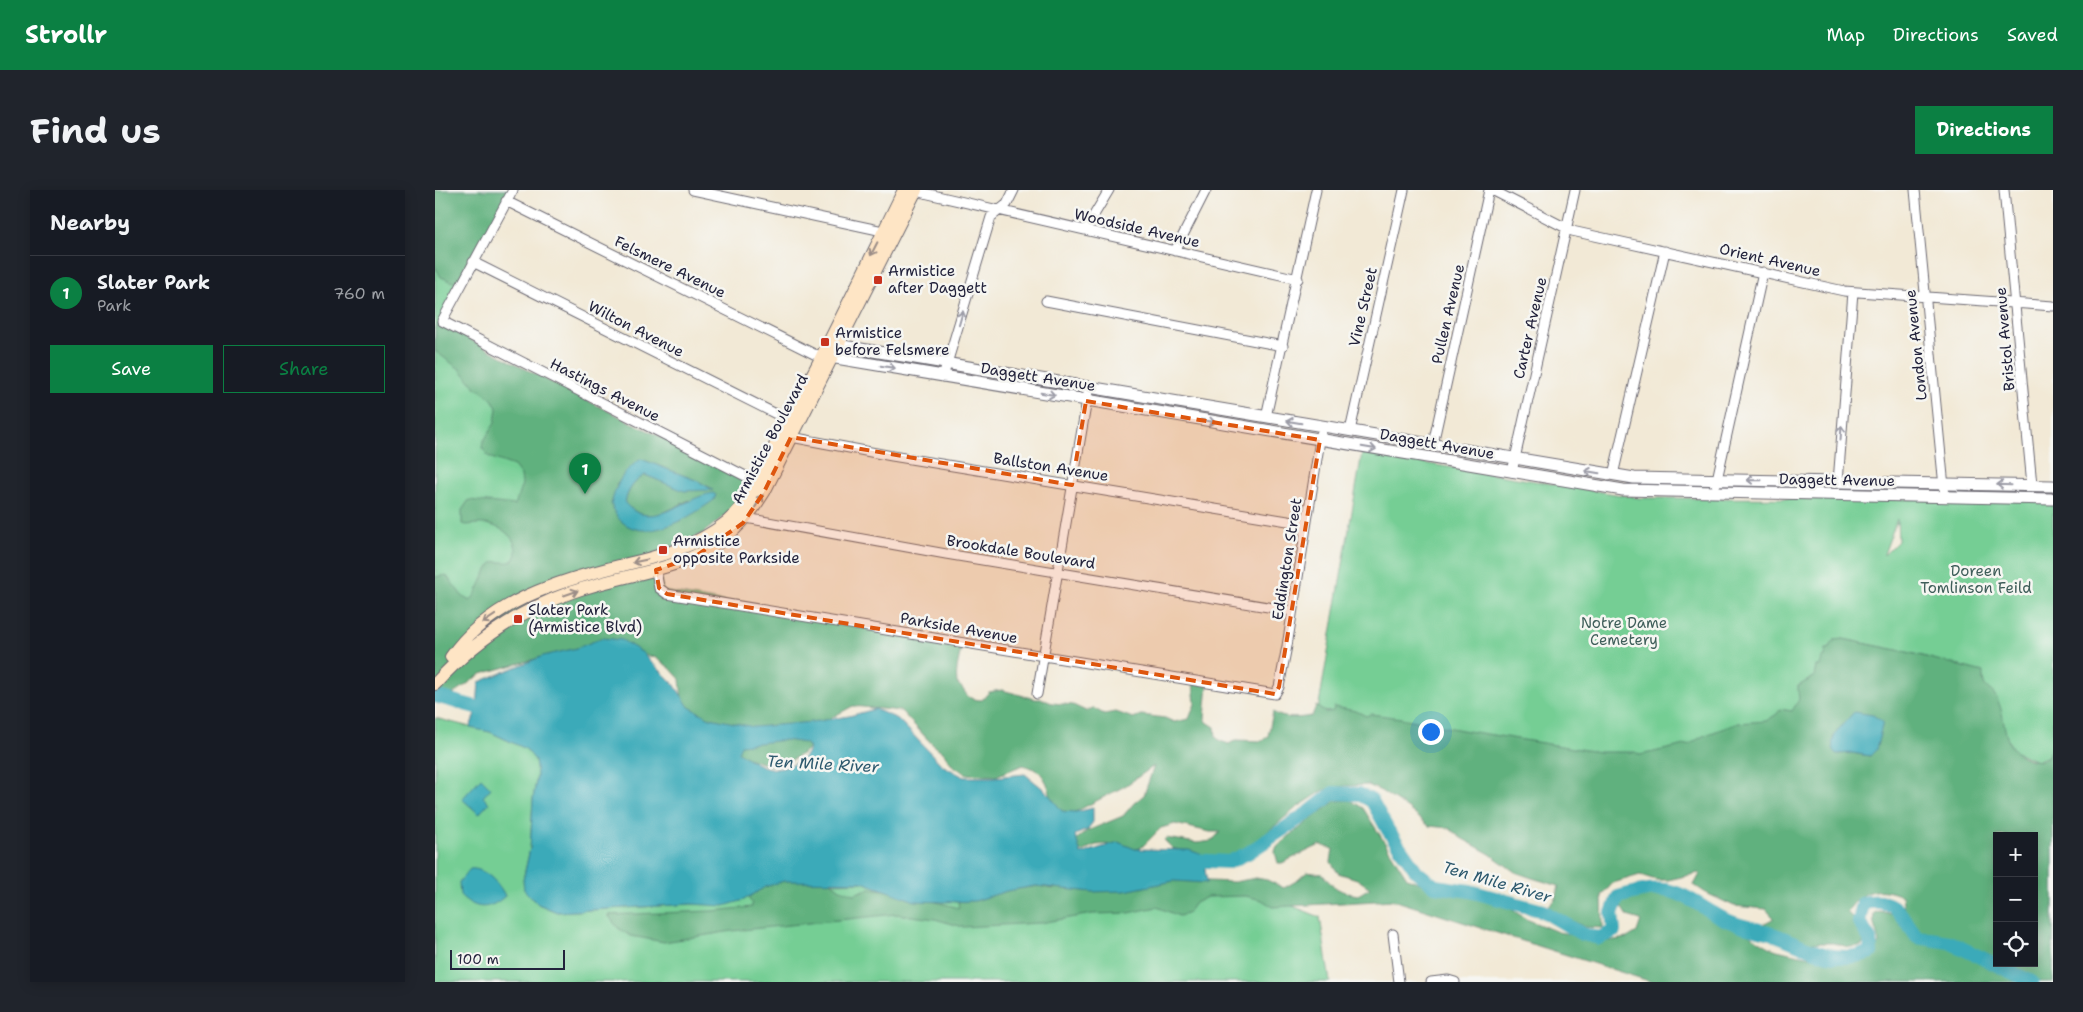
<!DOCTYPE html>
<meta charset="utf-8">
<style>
:root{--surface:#171b24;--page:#20242c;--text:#f1f3f6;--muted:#9ea1a6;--line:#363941;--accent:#0b8043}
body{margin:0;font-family:"Shantell Sans",sans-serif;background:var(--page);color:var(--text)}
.controls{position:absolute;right:15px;bottom:15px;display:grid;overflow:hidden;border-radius:0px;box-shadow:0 2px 12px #0003}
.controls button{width:45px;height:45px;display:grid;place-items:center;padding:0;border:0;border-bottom:1px solid var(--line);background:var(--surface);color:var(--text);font:25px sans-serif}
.scale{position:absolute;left:15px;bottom:12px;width:115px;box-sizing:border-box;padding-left:5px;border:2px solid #22223b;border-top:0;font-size:14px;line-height:18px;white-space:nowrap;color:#22223b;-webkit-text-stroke:4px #f6f6f2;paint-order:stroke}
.you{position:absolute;left:995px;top:541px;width:18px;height:18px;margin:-12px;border:4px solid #fff;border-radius:50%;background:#1a73e8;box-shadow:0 0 0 8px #1a73e833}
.badge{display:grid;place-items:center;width:32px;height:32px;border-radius:50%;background:var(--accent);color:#fff;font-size:16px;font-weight:700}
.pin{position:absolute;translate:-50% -41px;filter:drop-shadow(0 1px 2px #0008)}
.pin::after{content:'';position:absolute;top:26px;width:18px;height:15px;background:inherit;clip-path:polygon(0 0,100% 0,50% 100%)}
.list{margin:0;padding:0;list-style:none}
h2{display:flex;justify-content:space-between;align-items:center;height:65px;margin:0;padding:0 20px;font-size:21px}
h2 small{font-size:16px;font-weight:400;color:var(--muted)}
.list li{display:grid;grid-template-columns:32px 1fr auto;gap:15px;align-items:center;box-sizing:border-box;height:75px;padding:0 20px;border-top:1px solid var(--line)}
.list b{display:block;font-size:19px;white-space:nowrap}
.list p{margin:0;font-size:16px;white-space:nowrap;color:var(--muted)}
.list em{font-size:16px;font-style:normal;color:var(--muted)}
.actions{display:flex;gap:10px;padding:15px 20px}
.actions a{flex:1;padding:11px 0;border:1px solid var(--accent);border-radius:0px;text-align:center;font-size:18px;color:var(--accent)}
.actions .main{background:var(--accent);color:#fff}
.icon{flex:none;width:28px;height:28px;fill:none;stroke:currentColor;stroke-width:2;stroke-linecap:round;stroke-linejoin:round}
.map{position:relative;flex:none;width:1618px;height:792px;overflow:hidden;border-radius:0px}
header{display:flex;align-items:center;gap:30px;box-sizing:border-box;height:70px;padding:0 25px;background:var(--accent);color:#fff}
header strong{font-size:24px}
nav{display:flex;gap:28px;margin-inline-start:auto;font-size:18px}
.intro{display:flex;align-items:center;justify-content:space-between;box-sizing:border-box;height:120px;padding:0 30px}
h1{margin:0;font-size:35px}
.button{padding:12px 22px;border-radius:0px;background:var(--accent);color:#fff;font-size:18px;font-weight:700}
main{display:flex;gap:30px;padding:0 30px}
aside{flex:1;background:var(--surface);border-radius:0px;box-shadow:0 2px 12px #0003}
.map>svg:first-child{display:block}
.green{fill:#75ce94;stroke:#4c7868;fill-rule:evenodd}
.forest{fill:#60b17e;stroke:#416a5c;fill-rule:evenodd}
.water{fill:#3baab9;stroke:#2e667a;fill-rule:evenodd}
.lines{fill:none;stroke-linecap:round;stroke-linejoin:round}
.river{stroke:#3baab9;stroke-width:14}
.minor-casing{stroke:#6b6871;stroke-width:11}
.tertiary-casing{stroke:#6b6871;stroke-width:13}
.secondary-casing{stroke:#6b6871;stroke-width:14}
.minor{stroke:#fff;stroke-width:9}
.tertiary{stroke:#fff;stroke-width:11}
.secondary{stroke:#fee5c5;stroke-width:12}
.oneway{stroke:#9b8d87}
.oneway2{stroke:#9c9ca7}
.marked{fill:#de560e;fill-opacity:0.2;stroke:#de560e;stroke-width:4;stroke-dasharray:10 6;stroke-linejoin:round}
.poi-dot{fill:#c8321e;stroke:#f6f6f2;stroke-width:2}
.labels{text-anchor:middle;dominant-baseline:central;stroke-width:5;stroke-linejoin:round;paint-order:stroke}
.street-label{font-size:15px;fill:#22223b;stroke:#f6f6f2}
.poi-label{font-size:15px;fill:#22223b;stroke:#f6f6f2;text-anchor:start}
.park-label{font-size:15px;fill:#3f5e5a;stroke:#f6f6f2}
.water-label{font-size:16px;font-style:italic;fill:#2c586d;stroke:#f6f6f2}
</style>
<header>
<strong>Strollr</strong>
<nav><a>Map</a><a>Directions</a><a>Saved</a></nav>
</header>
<div class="intro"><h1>Find us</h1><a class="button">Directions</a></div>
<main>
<aside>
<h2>Nearby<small></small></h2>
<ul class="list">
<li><span class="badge">1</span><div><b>Slater Park</b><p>Park</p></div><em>760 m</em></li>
</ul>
<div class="actions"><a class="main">Save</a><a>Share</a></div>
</aside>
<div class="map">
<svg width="1618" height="792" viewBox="0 0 1618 792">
<rect width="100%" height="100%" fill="#f6f6f2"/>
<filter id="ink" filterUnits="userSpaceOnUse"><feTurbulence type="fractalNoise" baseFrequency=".02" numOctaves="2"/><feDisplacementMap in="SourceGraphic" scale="10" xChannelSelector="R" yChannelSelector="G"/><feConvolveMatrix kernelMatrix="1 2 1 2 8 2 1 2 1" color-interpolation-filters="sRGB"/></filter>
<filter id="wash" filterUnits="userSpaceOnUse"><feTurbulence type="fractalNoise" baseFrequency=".0096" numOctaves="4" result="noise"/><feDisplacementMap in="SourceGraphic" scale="20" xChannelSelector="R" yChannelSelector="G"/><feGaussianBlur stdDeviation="1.12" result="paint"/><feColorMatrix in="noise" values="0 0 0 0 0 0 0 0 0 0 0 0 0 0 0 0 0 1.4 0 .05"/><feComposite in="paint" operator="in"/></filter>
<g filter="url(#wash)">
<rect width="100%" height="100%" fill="#f2e9d6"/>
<!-- green -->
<path class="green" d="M0 0 19 92 23 94 4 136 308 292 0 479Z
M927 263 1205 308 1618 309V555L1613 566 1602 571 1579 561 1570 545 1555 502 1548 493V487L1485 465 1408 449 1365 527 1200 579 883 520ZM1462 329 1463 351 1449 365V364Z
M0 528 55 542 91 559 100 569 102 585 98 609 95 659 88 690 103 714 122 722 256 714 289 715 330 697 395 693 427 692 480 711 601 696 622 698 807 696 885 727 895 792H0Z"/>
<!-- forest -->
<path class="forest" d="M0 0H79L23 94 6 87 0 76Z
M5 134 131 200 317 292 305 313 267 344 221 363 228 401 527 453C525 467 520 478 522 493 534 503 528 509 547 510L554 502 567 500 600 509H607L617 513 638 515 651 521 658 518 669 524 681 522 698 528 706 525 730 528 739 532 754 529 760 514 758 492 773 494 770 528 772 532 780 537 781 547 785 551 794 554 801 550 827 551 833 546 838 522C849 530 864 528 877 526L881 516 891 523 898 521 899 517 921 521 931 526 936 524 966 528 1027 540 1163 562H1200L1205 565 1255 554 1268 546 1303 533 1331 531 1342 524 1345 519 1357 521C1367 505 1363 513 1363 496L1379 487 1381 476H1385L1387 468 1390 467 1391 459H1394L1399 450 1408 449 1472 462 1548 482C1547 502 1554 495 1561 507 1575 532 1562 560 1597 570 1602 571 1607 571 1611 568 1615 564 1615 558 1618 555V792H1217L958 710 838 717 827 710 811 706 772 707 760 713 752 724 744 726 722 717 694 723 657 724 605 733 528 737 500 729 461 724 297 741 229 752 196 746 183 738 173 725 278 721 317 717V713L302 694V679L392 689 405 699 419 704 435 698 463 702 524 718 522 706 604 696 617 699 645 694 764 688 773 691 799 692 821 688 832 690 849 698 863 690 872 682 887 684C899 698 904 702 923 705L935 698 922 689 903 683 896 672 898 659 885 655 847 673H843L840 662 841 658 853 647 900 611 915 610 928 618 972 688 1012 703 1066 712 1091 729 1123 742 1173 751 1192 748 1202 742 1206 730 1192 726 1183 712C1191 705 1198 701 1210 701 1233 703 1292 730 1312 743 1323 749 1330 756 1342 760 1351 762 1375 768 1383 767 1387 766 1391 764 1394 763 1419 761 1424 781 1444 753 1442 741 1437 735 1439 723L1445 721 1459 725C1465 734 1468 742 1479 742L1480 733 1469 720 1467 706C1442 695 1426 701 1412 722L1432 742 1427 756 1414 757 1398 753H1371L1333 743 1328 734 1339 728 1331 719 1299 716 1271 703 1259 695 1265 684 1264 683 1233 690H1221L1205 685 1178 693 1167 705 1168 738 1150 737 1111 719 1121 709 1124 696 1097 688 1080 682 1055 664 1026 648 1014 638 994 636 972 618 946 601 933 595 910 596 889 600 860 619 811 660 797 668 783 669 737 658 729 650 731 648 762 653 777 651 785 642H775L740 634 726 638 707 657 689 664 676 654 661 655 628 671 638 652 652 641 688 626 699 613 709 605 719 576 690 596 623 631 615 614C617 604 612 589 603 581 600 578 592 577 588 575L561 586 532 584 518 576 508 562 497 554 466 521 418 516 390 531 382 547 371 561 350 574 333 575 303 565 248 522 245 489 235 478 221 468 205 463 190 452 165 448 139 463 111 466 46 484 14 507H1L0 387 11 385 28 407 35 411C42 406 49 382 56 374 62 368 71 376 78 370 81 366 82 360 80 355 75 340 57 333 42 334 36 334 32 336 27 334V320L34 310 80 315 87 294 86 285 79 276 54 267 47 258 48 252 60 233 62 218 57 209 39 196 26 180 0 161V137ZM206 269 263 291 276 298 229 292 210 285C199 291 192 301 190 313 210 336 232 321 254 310L201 339 181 295ZM1398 547 1435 566 1417 563 1402 564ZM1562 646H1599V773H1562Z"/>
<!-- water -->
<path class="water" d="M206 269 263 291 278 300 249 301 210 285C199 291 192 301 190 313 216 343 249 307 278 303L281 305 279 310C255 327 209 357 183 328 180 324 178 318 176 314 183 291 186 283 206 269Z
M167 448 187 450 208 463 239 494 254 517 275 528 319 537 377 532 414 526 440 519 463 529 507 575 529 587H560L590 584 611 601 627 621 641 622 658 618V632L652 640 640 645 646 664 683 652 700 659 754 660 768 665 772 693 739 691 690 701 657 702 601 696 572 701 540 711 508 712 480 711 427 692 349 691 330 697 309 710 289 716 256 714 122 722 103 714 89 700 88 690 95 659 98 609 102 585 100 570 91 559 55 542 35 538 42 517 44 492 108 466 142 458ZM350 550 370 553 374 558C372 565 369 569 362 572 339 586 323 575 303 562L306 555Z
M1419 522 1438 525 1448 532 1441 560 1435 566 1417 563 1402 564C1388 550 1410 533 1419 522Z
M46 588 56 598 48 607 54 613 44 624 27 609Z
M35 679C49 677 65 694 70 706 54 721 40 720 25 705L24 692Z"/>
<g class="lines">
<!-- river -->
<path class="river" d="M0 506 59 522
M752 670 794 672 813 663 877 620 898 603 924 604 937 611 953 640 982 682 1000 696 1035 701 1108 721 1147 744 1164 748 1179 741 1177 723 1183 707C1198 703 1214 698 1229 700 1251 702 1273 723 1294 731 1308 737 1324 739 1338 744 1374 757 1396 776 1436 762L1435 749 1424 732 1428 713C1461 707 1465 724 1482 747L1514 752 1597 792"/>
</g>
</g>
<g filter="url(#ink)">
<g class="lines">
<!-- minor casing -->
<g class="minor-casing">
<path id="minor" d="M78 0 7 131 322 292
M258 0 448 41
M476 0 863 89
M1057 0 1137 41 1409 101 1618 116
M1480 0 1510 307
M1569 0 1597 295
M71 11 379 164 388 166
M650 40 674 0
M740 61 771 0
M38 72 353 230
M611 111 848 156
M508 187 556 27 572 14 579 0
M831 227 881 0
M915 241 969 0
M356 247 457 266 871 334
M998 254 1054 0
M1077 282 1140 0
M1178 285 1230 61
M1403 292 1418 102
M1281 294 1328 82
M311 328 511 364 857 421
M221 380 224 398 232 404 840 504 844 497 852 456 886 244
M602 504 654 198
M958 744 964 792
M996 792 1013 790 1020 792"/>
</g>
<!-- tertiary casing -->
<g class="tertiary-casing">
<path id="tertiary" d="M396 154 1199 288 1618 296
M389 166 1188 300 1618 309"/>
</g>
<!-- secondary casing -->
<g class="secondary-casing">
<path id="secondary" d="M16 467C54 411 126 390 188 375 226 366 261 357 292 332 322 306 335 263 353 229 364 208 377 187 387 166 415 111 442 55 469 0
M0 494C38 452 83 421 137 402 216 375 280 383 329 302L481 0"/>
</g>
<!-- minor -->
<use href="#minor" class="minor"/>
<!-- tertiary -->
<use href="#tertiary" class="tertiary"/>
<!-- secondary -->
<use href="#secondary" class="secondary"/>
</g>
<!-- one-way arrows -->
<defs><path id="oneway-shaft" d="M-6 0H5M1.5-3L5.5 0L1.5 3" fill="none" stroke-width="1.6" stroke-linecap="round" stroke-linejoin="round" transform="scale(1.25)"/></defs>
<g class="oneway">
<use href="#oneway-shaft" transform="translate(439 59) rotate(117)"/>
<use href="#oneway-shaft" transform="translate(324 311) rotate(-58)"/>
<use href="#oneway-shaft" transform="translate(205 371) rotate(168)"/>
<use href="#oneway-shaft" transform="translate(136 403) rotate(-19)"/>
<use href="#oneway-shaft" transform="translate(54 429) rotate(146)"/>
</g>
<g class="oneway2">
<use href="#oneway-shaft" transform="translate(526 128) rotate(-74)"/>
<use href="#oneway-shaft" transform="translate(453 177) rotate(10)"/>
<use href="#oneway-shaft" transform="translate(613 204) rotate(10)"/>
<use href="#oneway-shaft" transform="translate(773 231) rotate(9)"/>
<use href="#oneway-shaft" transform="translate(859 232) rotate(-171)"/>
<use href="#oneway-shaft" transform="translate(1406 243) rotate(-86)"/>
<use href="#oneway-shaft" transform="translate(934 258) rotate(10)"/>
<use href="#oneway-shaft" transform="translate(1157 282) rotate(-171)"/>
<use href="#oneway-shaft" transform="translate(1319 290) rotate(-179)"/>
<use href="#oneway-shaft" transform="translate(1569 295) rotate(-178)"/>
</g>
</g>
<!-- marked area -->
<path class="marked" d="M651 211 885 250 844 497 840 504 232 404 224 398 221 380 261 366 308 333 329 302 356 247 637 295Z"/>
<!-- markers -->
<g class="poi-dot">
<rect x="438" y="85" width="10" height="10" rx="2.5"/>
<rect x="385" y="147" width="10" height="10" rx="2.5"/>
<rect x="223" y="355" width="10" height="10" rx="2.5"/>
<rect x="78" y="424" width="10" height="10" rx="2.5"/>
</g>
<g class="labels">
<!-- street labels -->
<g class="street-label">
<text transform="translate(702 38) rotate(13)">Woodside Avenue</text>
<text transform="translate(1335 70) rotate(13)">Orient Avenue</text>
<text transform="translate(235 77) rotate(26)">Felsmere Avenue</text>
<text transform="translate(928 117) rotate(-77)">Vine Street</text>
<text transform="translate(1013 124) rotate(-77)">Pullen Avenue</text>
<text transform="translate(1095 138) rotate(-77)">Carter Avenue</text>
<text transform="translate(201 139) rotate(27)">Wilton Avenue</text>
<text transform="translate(1570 149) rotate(-95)">Bristol Avenue</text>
<text transform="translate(1481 155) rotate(-96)">London Avenue</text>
<text transform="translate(603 187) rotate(9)">Daggett Avenue</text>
<text transform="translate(170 200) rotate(27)">Hastings Avenue</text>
<text transform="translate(335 249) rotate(-62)">Armistice Boulevard</text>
<text transform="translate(1002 254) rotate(10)">Daggett Avenue</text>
<text transform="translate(616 277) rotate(9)">Ballston Avenue</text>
<text transform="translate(1402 290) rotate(1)">Daggett Avenue</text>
<text transform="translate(586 362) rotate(9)">Brookdale Boulevard</text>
<text transform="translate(852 369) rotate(-81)">Eddington Street</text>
<text transform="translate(524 438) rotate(10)">Parkside Avenue</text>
</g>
<!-- poi labels -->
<g class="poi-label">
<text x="453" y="81">Armistice<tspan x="453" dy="17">after Daggett</tspan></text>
<text x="400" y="143">Armistice<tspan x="400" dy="17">before Felsmere</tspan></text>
<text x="238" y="351">Armistice<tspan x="238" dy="17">opposite Parkside</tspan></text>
<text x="93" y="420">Slater Park<tspan x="93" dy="17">(Armistice Blvd)</tspan></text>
</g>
<!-- park labels -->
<g class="park-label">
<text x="1541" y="381">Doreen<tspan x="1541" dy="17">Tomlinson Feild</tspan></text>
<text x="1189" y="433">Notre Dame<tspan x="1189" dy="17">Cemetery</tspan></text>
</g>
<!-- water labels -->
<g class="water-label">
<text transform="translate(388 574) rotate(3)">Ten Mile River</text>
<text transform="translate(1062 692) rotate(16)">Ten Mile River</text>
</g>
</g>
</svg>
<div class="controls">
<button>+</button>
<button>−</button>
<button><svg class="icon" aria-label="locate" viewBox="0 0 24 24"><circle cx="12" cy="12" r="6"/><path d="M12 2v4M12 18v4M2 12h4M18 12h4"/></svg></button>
</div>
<div class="scale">100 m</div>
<div class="you"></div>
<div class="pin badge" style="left:150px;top:304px">1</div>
</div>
</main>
